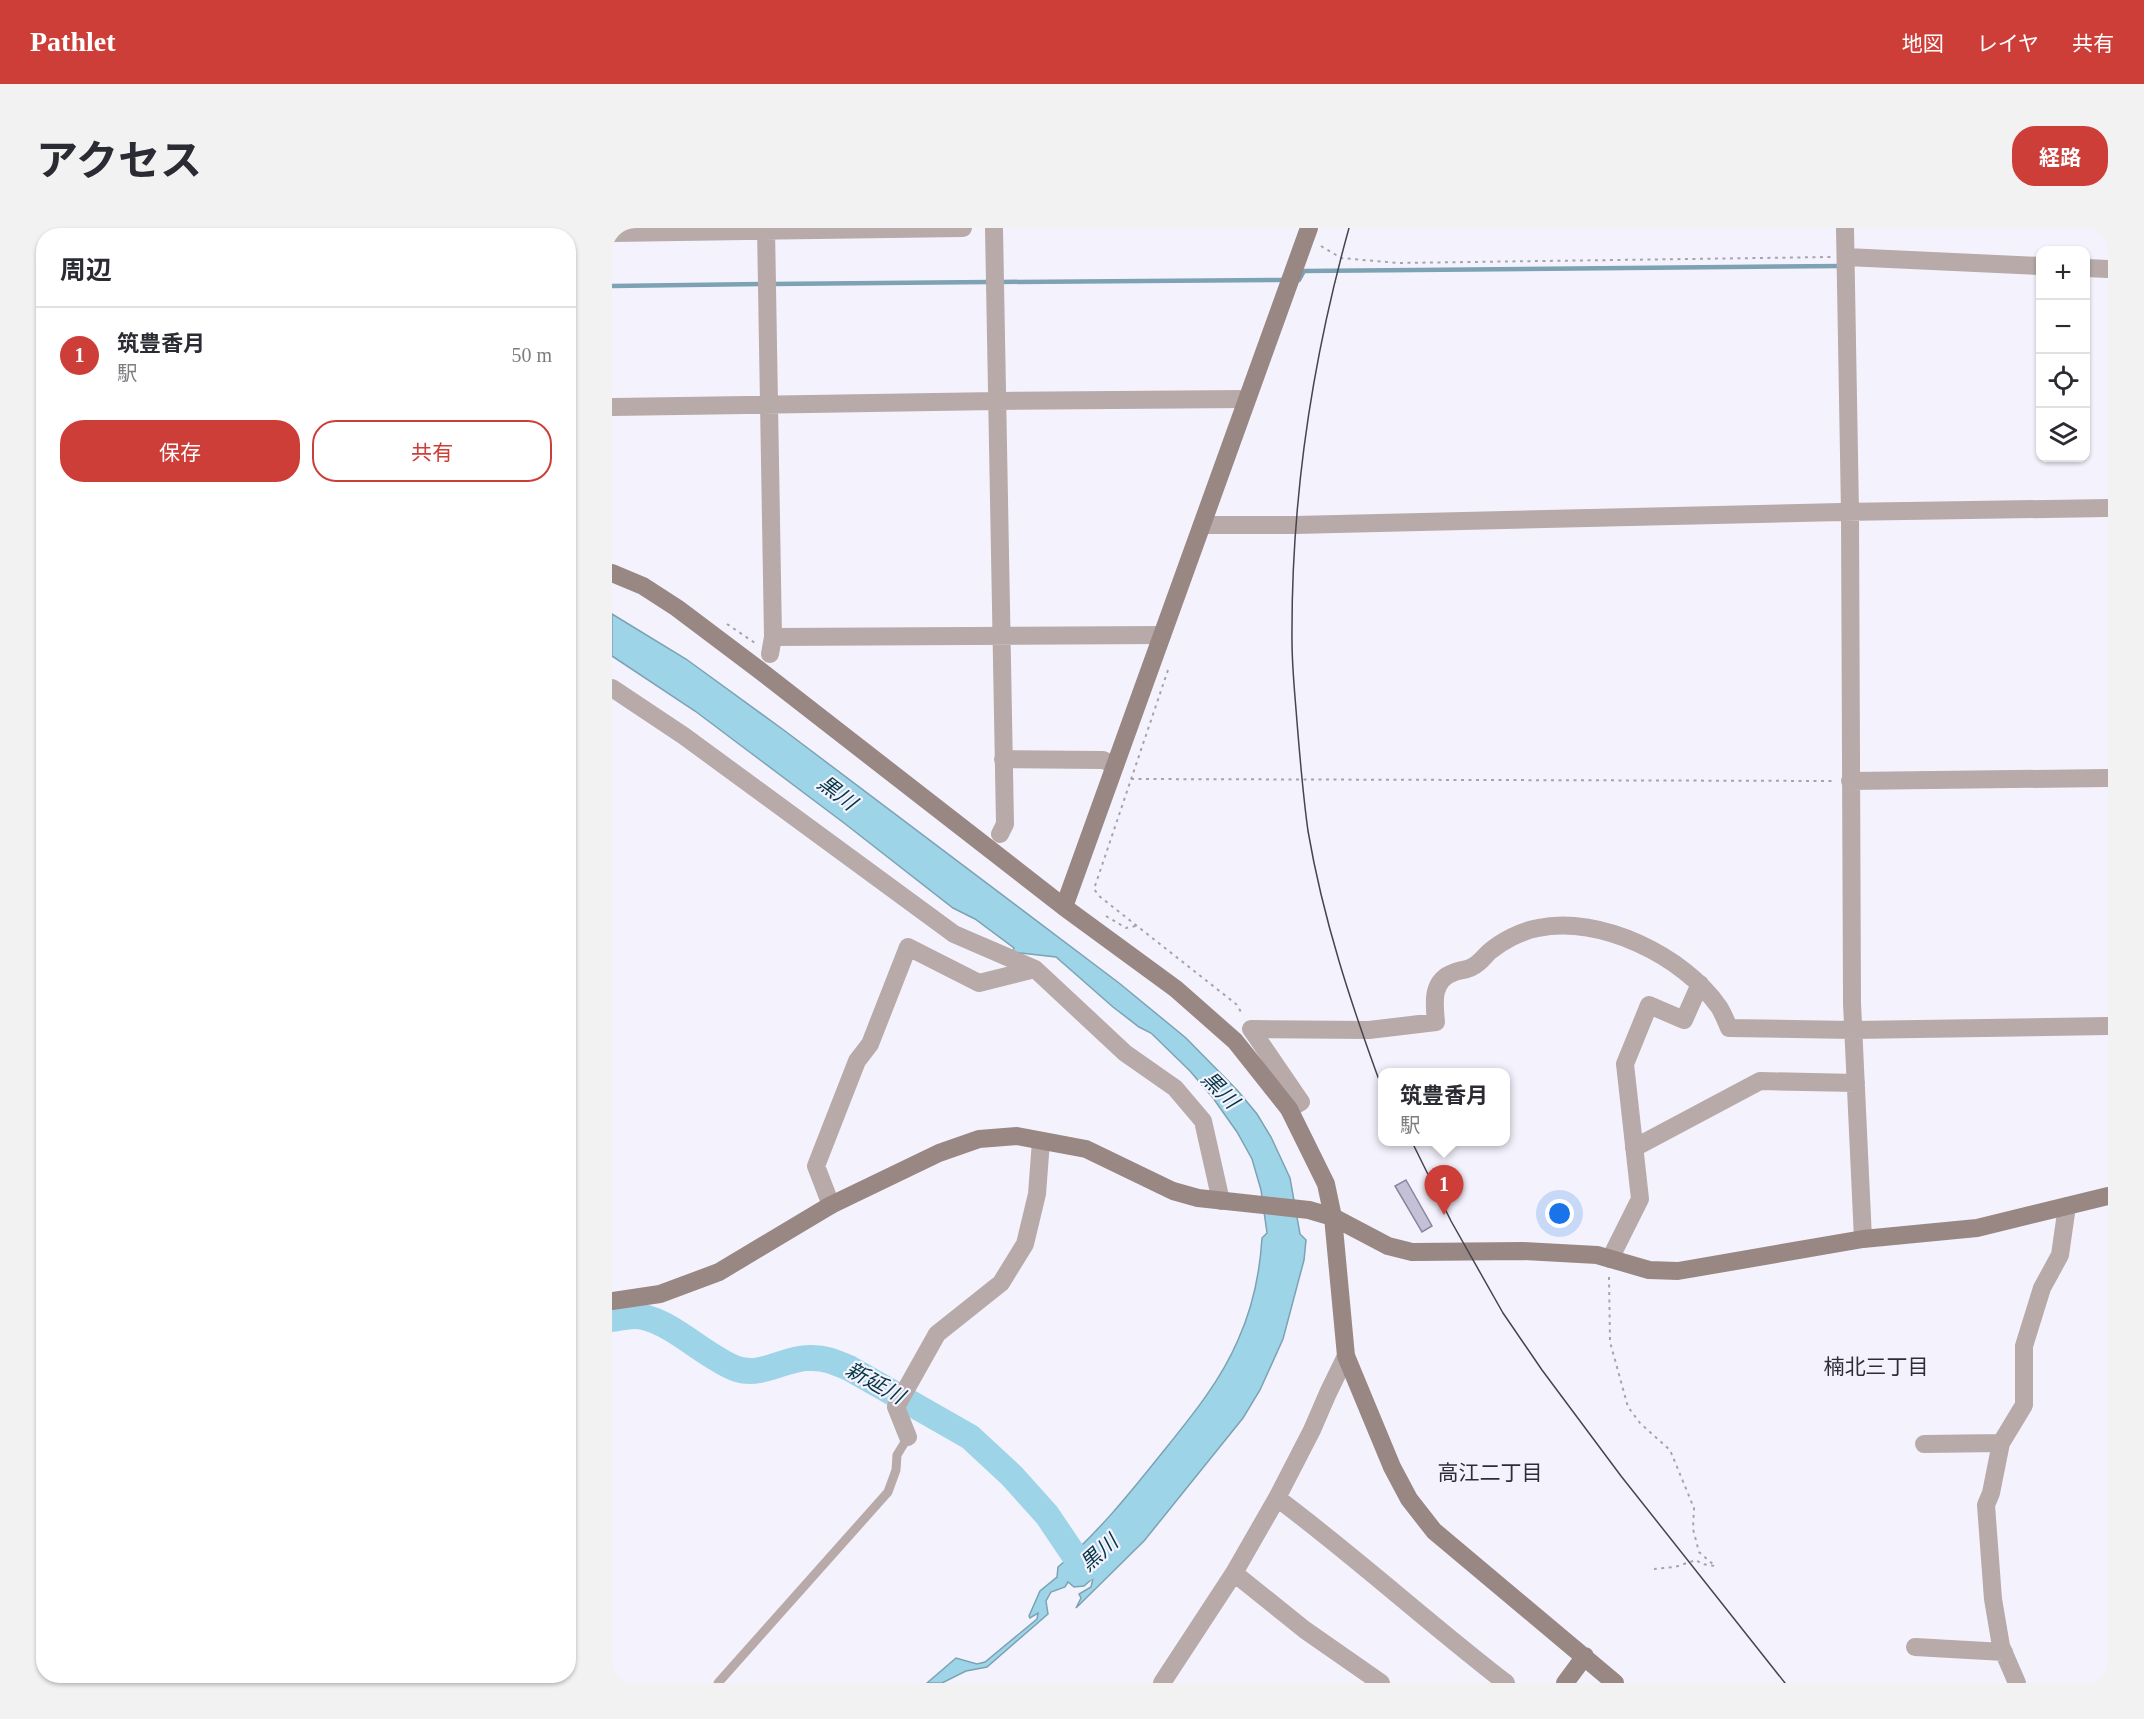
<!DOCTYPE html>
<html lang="ja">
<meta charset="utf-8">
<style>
:root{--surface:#fff;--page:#f2f2f3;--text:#2b2b33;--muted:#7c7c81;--line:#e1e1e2;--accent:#cd3e38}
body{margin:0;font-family:"Times New Roman","Noto Sans JP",serif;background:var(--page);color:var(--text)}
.controls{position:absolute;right:18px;top:18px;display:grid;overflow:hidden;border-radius:12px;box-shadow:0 2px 4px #0004}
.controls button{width:54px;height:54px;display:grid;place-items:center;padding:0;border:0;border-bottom:2px solid var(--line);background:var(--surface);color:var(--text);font:30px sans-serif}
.you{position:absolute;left:948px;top:986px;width:21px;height:21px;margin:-15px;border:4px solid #fff;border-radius:50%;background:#1a73e8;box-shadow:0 0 0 9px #1a73e833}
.badge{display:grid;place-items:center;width:39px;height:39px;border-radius:50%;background:var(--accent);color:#fff;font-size:20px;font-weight:700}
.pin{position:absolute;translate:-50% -50px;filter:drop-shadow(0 2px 3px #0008)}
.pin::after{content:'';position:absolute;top:32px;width:21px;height:18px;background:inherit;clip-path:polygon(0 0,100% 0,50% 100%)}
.popup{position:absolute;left:766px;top:840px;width:132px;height:78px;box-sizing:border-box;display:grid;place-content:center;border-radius:12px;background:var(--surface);filter:drop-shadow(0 2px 4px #0005);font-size:20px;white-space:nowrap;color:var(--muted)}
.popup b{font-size:22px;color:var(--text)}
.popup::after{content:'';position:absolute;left:50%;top:100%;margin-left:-12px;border:12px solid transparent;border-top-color:var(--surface)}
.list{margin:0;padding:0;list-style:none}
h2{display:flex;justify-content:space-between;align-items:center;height:78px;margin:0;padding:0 24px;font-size:26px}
h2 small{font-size:20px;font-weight:400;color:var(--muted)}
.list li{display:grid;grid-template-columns:39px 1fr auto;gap:18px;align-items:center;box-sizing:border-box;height:96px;padding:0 24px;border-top:2px solid var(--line)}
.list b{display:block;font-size:22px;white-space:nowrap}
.list p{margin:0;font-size:20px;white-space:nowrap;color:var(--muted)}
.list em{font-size:20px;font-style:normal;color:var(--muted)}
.actions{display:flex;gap:12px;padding:18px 24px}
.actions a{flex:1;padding:14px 0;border:2px solid var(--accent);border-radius:24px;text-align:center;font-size:21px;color:var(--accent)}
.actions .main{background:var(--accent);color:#fff}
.icon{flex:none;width:33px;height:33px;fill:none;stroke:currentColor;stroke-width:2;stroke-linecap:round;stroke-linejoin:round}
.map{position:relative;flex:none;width:1496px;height:1455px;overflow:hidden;border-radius:24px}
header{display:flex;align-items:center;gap:36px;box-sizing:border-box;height:84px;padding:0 30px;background:var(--accent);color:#fff}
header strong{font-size:28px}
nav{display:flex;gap:33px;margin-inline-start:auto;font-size:21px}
.intro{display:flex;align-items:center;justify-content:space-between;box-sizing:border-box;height:144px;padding:0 36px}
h1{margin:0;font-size:42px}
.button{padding:15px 27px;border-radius:24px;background:var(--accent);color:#fff;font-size:21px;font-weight:700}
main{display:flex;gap:36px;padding:0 36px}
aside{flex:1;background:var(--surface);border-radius:24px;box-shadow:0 2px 4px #0004}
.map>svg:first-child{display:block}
.water{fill:#9ed4e8;stroke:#7ca2b3;stroke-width:1.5}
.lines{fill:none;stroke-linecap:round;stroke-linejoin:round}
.stream{stroke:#7ca2b3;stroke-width:4.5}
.river{stroke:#9ed4e8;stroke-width:26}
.building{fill:#c3c0d8;stroke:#89869d;stroke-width:1.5}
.path{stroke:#a5a4ae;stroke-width:2;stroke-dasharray:3 4.5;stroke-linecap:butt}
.lane{stroke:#b7aaa9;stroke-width:9}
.street{stroke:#b7aaa9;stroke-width:18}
.secondary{stroke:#998784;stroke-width:18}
.tram{stroke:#46444e;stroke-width:1.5}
.labels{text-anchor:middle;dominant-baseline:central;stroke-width:4.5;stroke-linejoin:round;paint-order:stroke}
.water-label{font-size:21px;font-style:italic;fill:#033644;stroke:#f4f3fd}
.neighbourhood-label{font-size:21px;fill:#2e2c36;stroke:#f4f3fd}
</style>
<header>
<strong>Pathlet</strong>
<nav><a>地図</a><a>レイヤ</a><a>共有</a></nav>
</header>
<div class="intro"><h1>アクセス</h1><a class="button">経路</a></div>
<main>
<aside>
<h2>周辺<small></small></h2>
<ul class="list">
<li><span class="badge">1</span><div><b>筑豊香月</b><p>駅</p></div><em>50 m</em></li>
</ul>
<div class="actions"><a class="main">保存</a><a>共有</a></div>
</aside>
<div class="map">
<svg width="1496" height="1455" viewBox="0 0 1496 1455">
<rect width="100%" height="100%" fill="#f4f3fd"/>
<!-- water -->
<path class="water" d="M0 386 74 431 173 503 507 755 574 810 626 863 645 886 659 909 678 950 688 1006 694 1012 692 1032 671 1111 648 1162 631 1190 532 1313 464 1380 469 1370 467 1366 479 1359 481 1350 472 1358 462 1359 456 1354 453 1359 439 1364 434 1373 436 1386 375 1439 354 1443 330 1455H315L344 1430 365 1436 373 1434 425 1391 426 1385 418 1390 417 1388 428 1363 445 1349 446 1339C485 1306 518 1265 550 1225 579 1189 608 1154 626 1112 640 1081 648 1043 650 1010L655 1005 649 962 640 931 625 904 601 870 578 843 539 805 527 799 501 779 444 729 400 724 402 720 363 691 341 680 232 595 83 483 0 428Z"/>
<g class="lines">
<!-- stream -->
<path class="stream" d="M687 52 692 43 1230 38
M387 54 672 52
M159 56 378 54
M0 58 150 56"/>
<!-- river -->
<path class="river" d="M0 1091C7 1090 15 1088 23 1088 54 1088 94 1130 125 1141 151 1149 172 1130 197 1130 212 1129 223 1134 237 1140L358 1209 400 1248 435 1287 462 1327 474 1340"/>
</g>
<!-- building -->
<path class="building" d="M794 952 820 998 810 1004 783 958Z"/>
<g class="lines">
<!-- path -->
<path class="path" d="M709 18 729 30 786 35 1219 29
M115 396 143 415
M556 442 482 661 487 668 624 776 631 787
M519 551 1223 553
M494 688 514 700 524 698
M997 1049 998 1114 1016 1179 1028 1195 1058 1222 1082 1280 1081 1301 1087 1324 1103 1338 1090 1336 1084 1332 1063 1339 1042 1341"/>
<!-- lane -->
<path class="lane" d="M106 1455 276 1264 284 1242 285 1227 296 1209"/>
<!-- street -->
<path class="street" d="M154 0 161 409 158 426
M382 0 393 596 388 606
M1233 0 1238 284 1240 775 1251 1011
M0 5 351 0
M1234 29 1428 38
M1474 40 1496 41
M0 179 385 173 634 171
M590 297H683L1229 284 1496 280
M161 409 550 407
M0 460 72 508 342 706 423 741 513 825 563 860 591 893 609 973
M391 531 491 532 503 537
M1238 553 1496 550
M677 881 689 874 639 801 757 802 824 794C822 774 819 752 843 744 848 742 855 742 860 739 867 736 872 729 877 724 890 713 909 703 926 700 988 687 1072 728 1107 779 1111 785 1114 793 1117 800L1241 802 1496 798
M1022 920 1148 853 1244 855
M219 977 204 938 245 833 258 816 296 719 367 755 423 741
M998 1031 1028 971 1013 836 1037 777 1072 792 1088 756
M296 1209 284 1179 325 1106 389 1055 413 1016 425 966 429 913
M1312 1216 1389 1215
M665 1270C744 1329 816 1395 894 1455
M622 1345 693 1402 769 1455
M1303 1419 1392 1424
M550 1455 622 1345 665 1270 700 1202 716 1165 734 1128
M1405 1455 1389 1418 1381 1371 1374 1277 1379 1265 1389 1215 1412 1177V1118L1430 1060 1448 1027 1455 978"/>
<!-- secondary -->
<path class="secondary" d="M0 345 31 358 65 380 146 441 452 679 564 761 623 813 677 881 714 956 721 989 734 1128 780 1239 797 1271 822 1303 1003 1455
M452 679 697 0
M0 1073 48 1066 107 1044 219 977 327 925 367 911 405 908 474 921 561 963 586 970 697 982 721 989 776 1018 800 1024 911 1023 985 1027 1037 1042 1066 1043 1251 1011 1365 1000 1496 968
M953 1455 973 1428"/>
<!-- tram -->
<path class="tram" d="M737 0C700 133 679 274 680 413 680 440 683 467 685 494 688 531 691 567 696 603 711 691 739 776 770 860
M800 914 839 993 891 1085 930 1142 1009 1248 1173 1455"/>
</g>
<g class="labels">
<!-- water labels -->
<g class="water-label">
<text transform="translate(225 565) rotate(37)">黒川</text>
<text transform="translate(608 862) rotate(45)">黒川</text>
<text transform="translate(263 1155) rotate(29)">新延川</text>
<text transform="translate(487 1325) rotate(-42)">黒川</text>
</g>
<!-- neighbourhood labels -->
<g class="neighbourhood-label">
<text x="1264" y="1139">楠北三丁目</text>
<text x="878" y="1245">高江二丁目</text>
</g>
</g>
</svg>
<div class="controls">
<button>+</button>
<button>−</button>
<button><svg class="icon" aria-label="locate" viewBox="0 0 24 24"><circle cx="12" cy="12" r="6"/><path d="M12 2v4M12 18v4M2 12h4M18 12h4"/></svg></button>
<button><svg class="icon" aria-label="layers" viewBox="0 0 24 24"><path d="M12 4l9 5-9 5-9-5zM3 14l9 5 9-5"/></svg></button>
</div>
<div class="you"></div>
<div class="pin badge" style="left:832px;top:987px">1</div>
<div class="popup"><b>筑豊香月</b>駅</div>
</div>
</main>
